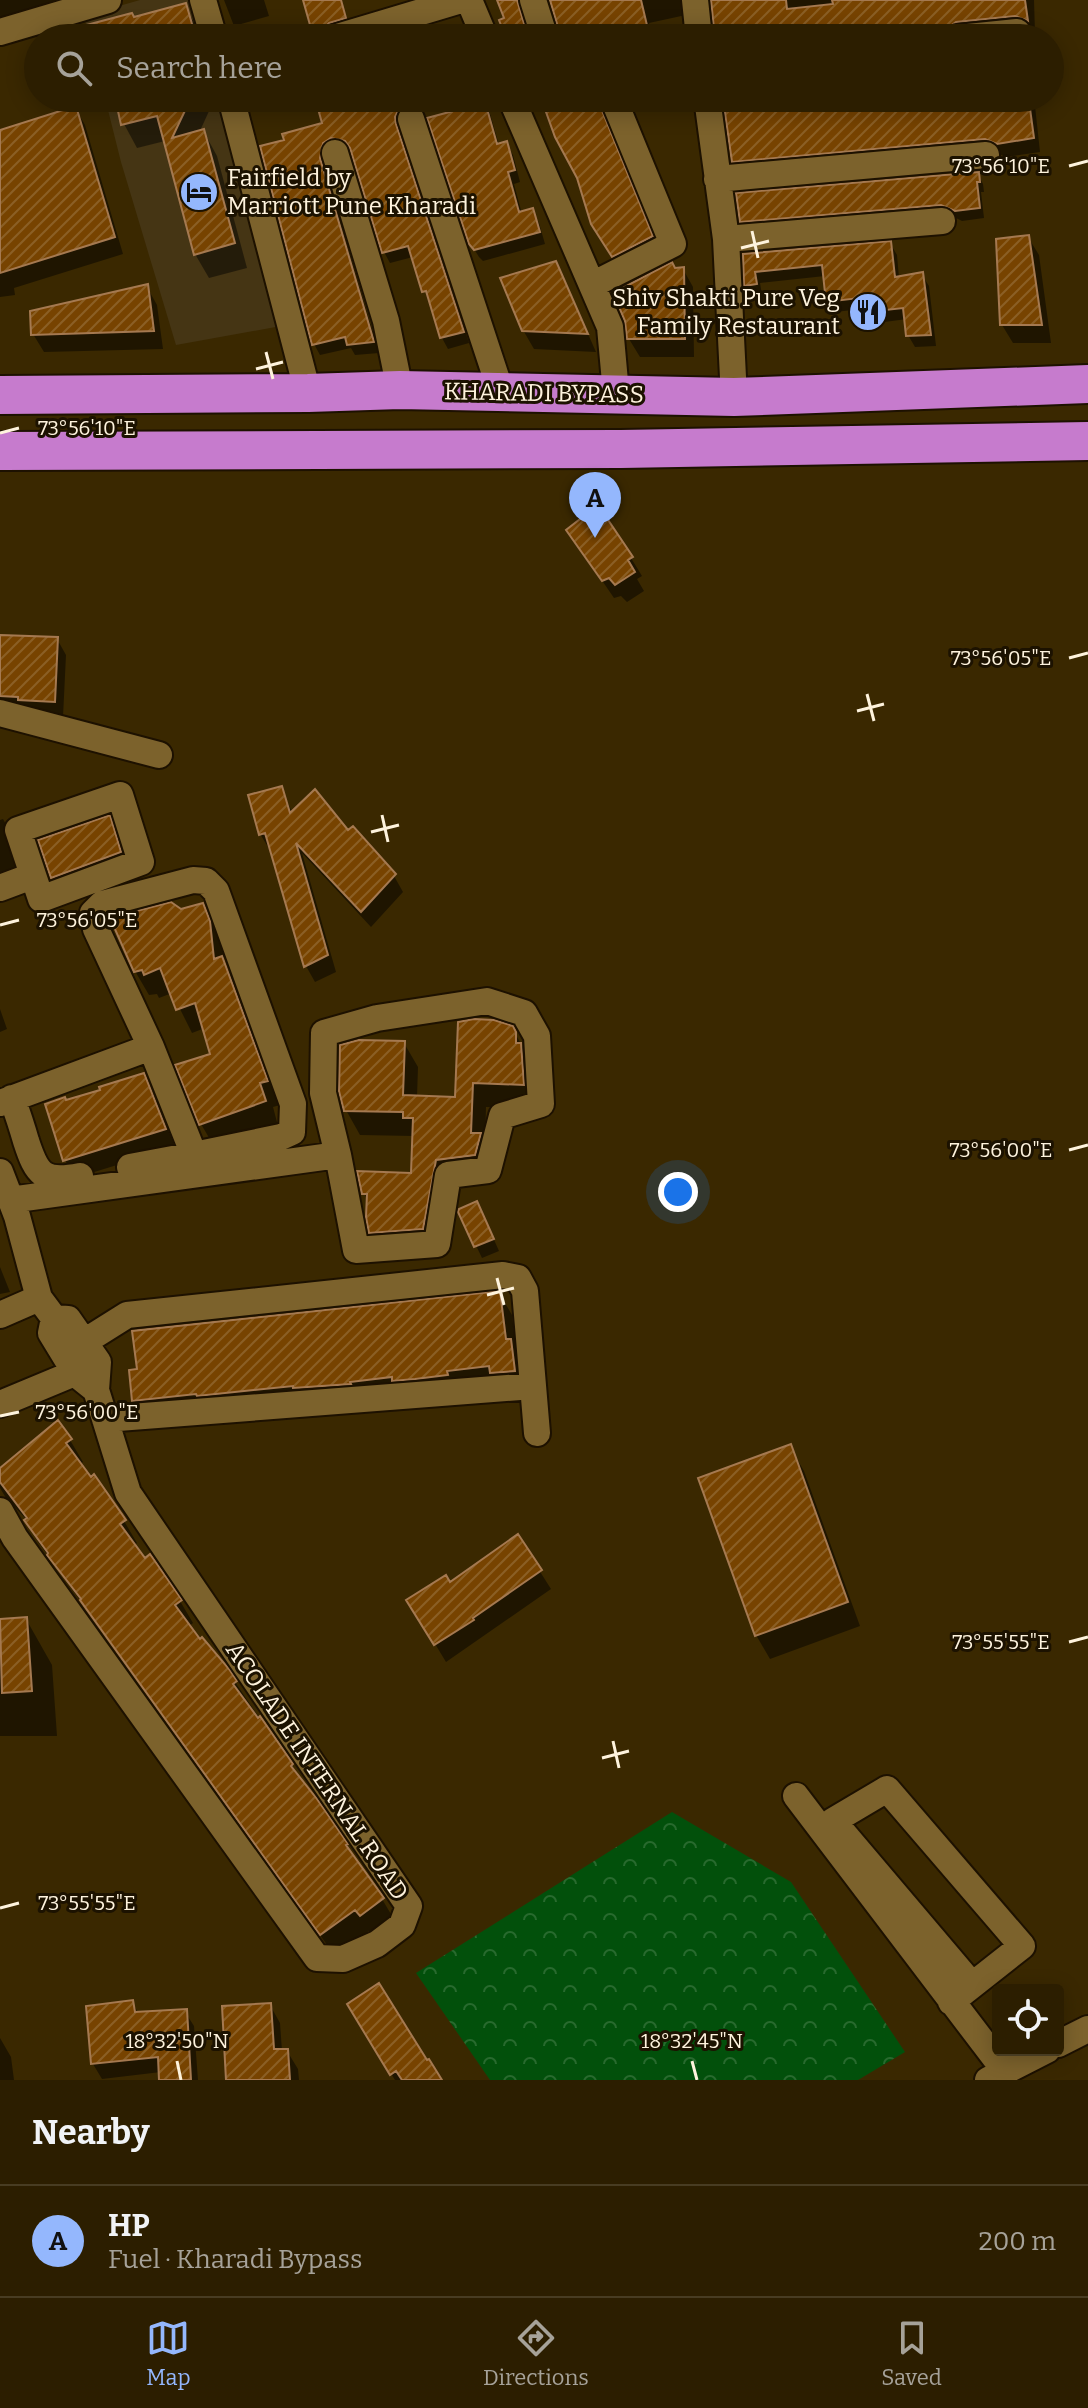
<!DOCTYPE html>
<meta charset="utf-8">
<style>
:root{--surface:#2c1e00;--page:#34270a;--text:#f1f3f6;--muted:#a6a299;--line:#483c22;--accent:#94b7fd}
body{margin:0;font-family:Bitter,serif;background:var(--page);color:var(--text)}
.controls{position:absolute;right:24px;bottom:24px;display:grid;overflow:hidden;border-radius:8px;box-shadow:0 4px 20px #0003}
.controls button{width:72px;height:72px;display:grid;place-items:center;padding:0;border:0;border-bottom:2px solid var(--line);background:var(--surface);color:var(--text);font:40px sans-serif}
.you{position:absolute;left:678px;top:1192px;width:28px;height:28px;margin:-20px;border:6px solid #fff;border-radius:50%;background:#1a73e8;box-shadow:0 0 0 12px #1a73e833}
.badge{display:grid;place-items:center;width:52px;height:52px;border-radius:50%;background:var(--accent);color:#111;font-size:26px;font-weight:700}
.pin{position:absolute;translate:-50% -66px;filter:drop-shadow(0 2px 4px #0008)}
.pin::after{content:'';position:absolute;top:42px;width:28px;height:24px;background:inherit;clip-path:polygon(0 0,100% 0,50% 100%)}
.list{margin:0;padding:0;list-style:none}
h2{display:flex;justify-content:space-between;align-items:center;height:104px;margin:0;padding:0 32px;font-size:34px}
h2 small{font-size:26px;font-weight:400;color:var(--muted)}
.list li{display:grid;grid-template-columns:52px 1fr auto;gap:24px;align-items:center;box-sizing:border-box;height:112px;padding:0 32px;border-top:2px solid var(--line)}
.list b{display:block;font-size:30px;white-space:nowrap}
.list p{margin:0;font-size:26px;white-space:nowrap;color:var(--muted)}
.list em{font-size:26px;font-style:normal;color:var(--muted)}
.icon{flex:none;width:44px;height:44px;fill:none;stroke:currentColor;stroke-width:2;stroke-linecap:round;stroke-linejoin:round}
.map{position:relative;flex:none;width:1088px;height:2080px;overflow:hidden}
.search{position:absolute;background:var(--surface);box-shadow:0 4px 20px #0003;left:24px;right:24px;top:24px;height:88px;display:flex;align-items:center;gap:20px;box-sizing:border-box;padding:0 28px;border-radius:44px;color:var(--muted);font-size:30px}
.sheet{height:216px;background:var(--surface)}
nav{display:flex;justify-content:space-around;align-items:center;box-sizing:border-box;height:112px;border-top:2px solid var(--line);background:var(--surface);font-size:22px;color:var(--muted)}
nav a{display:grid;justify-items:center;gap:4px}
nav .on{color:var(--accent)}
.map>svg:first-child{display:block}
.built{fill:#453514}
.park{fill:url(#park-crowns)}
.shadow{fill:#0007}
.building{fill:url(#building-hatch);stroke:#a57950;stroke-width:2}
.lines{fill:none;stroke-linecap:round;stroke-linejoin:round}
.minor-casing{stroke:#1d1100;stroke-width:30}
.highway-casing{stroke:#1d1100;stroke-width:42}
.minor{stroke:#7c622c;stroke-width:26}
.highway{stroke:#c67bcd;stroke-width:38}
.ticks{fill:none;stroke:#fef3dd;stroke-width:3}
.labels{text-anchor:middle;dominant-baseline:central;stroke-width:6;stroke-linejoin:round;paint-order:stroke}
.poi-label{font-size:24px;fill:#fef3dd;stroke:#1c1200;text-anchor:start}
.street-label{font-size:24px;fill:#fef3dd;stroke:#1c1200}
.ticks-label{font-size:20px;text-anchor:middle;fill:#fef3dd;stroke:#1c1200;stroke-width:6;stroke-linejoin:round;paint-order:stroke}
</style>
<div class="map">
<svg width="1088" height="2080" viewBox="0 0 1088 2080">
<defs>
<pattern id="park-crowns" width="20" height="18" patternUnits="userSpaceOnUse" patternTransform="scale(2)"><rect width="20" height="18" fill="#02500b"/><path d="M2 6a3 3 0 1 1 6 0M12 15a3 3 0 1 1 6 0" fill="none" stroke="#286a2e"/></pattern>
<pattern id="building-hatch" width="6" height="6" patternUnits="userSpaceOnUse" patternTransform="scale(2)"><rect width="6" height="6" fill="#774300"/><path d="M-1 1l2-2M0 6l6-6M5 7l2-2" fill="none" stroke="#8b5f25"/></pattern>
</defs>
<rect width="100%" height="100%" fill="#3a2800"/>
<!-- built -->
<path class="built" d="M140 0H190L200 38H89L84 16Z
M105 98H217L281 326 176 345 121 162Z"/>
<!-- park -->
<path class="park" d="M672 1812 791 1882 905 2052 858 2080H490L416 1973Z"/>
<!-- shadow -->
<path class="shadow" d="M0 0H85L0 36Z
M224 0H264L269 16 234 26Z
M341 0 351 30 332 38H318L306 1Z
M499 0H534L524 12 531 38H508L502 21 507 19Z
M548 0H697L686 15 649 23 653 38H559L561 35 552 1Z
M713 0H1034L1035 33 1024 29 958 38H717Z
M185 5 202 38H94L134 19Z
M110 98H215L199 133 204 132 217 156 247 268 209 278 195 254 165 141 137 148Z
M317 98H394L404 121 401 129V137L469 343 448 349 442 338 413 257 390 263 384 252 353 152 338 148 328 154 325 170 379 353 355 355 351 348 320 355 314 344 286 141 324 124Z
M456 98H491L493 106 488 107 499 145 506 143 513 155 520 182 514 184 522 214 532 211 539 223 545 244 483 261 479 257 471 244 460 111Z
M543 98H597L659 251 621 270 602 239 579 177Z
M722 98H1040L1041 105 1035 106 1040 152 1006 157 994 152 742 175 734 161 725 100Z
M75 108 85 125 123 254 14 288 15 295 0 297V132Z
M978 174 983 184 984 192H981L984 218 962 221 948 214 748 231 742 221Z
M1028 237 1039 255 1051 343H1013L1002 325Z
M890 243 897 255 899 278 922 275 929 286 936 346 915 347 908 335 907 319 877 323 870 308 835 312 828 301 825 276 760 283 762 295 753 296 746 285 745 256Z
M555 263 565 282 596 352 534 349 523 330Z
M683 269 693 287 694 357H640L629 339 675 270Z
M147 287 157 305 163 349 44 352 33 334Z
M568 531 631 558 642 576 637 579 644 591 627 602 621 596 614 598Z
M0 636 57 639 66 655 63 717 0 710Z
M281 788 293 814 347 832 394 876 403 892 371 927 302 853 336 972 315 982 306 966 272 849 270 850 260 834Z
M109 818 119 836 130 871 63 896 53 877 41 841Z
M3 819 13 837 12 854 21 882 0 889V820Z
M202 905 216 930 223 947 224 963 236 983 280 1105 273 1107 278 1126 215 1148 201 1124 213 1055 205 1028 192 1033 172 993 159 998 157 994 149 995 135 971 180 911Z
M0 1009 7 1029 0 1032Z
M512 1028 529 1058 537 1108 486 1107 485 1144 489 1180 449 1184 436 1253 385 1257 371 1232 368 1202 364 1193 413 1175 414 1136 360 1135 346 1110 404 1043 418 1067 417 1097 457 1099Z
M143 1076 154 1095 175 1147 75 1178 65 1160 66 1102Z
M460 1212 483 1215 499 1251 482 1258Z
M0 1267 10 1292 0 1294Z
M499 1293 512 1315 516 1350 522 1362 526 1392 147 1422 134 1400Z
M70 1440 83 1462 79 1465 124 1521 137 1543 134 1546 180 1601 193 1623 188 1627 235 1682 382 1899 395 1921 374 1937 369 1931 335 1956 39 1543 27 1520 6 1498 0 1488V1470Z
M790 1447 804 1471 860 1626 770 1659 756 1635Z
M518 1537 551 1589 446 1662 420 1619Z
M26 1619 52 1665 57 1736H0V1621Z
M132 2002 139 2014 185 2012 194 2026 198 2080H161V2072L102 2079 93 2064 88 2008Z
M270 2005 280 2023 282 2051H287L298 2069 299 2080H228Z
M360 2023 439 2080H395Z
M0 2038 11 2057 14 2080H0Z"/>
<!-- building -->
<path class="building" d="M303 0H341L346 18 329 23 321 30 312 32Z
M497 0H517L528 37 506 38 499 20 504 18Z
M550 0H641L650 38H557L558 27Z
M711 0H786L787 9 833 4 832 0H1025L1028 21 1015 16 956 22 945 30 936 31 937 35 914 38H715Z
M186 3 196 38H61L60 32 132 13 134 17Z
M131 98H191L172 138 204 129 235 243 194 255 157 116 121 125 116 102Z
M315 98H395L399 109 395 117 396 124 464 332 440 338 426 291 422 292 408 246 382 253 350 148 345 141 331 138 323 143 320 158 374 342 347 345 345 337 312 345 260 146 284 140 282 134 322 123Z
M454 98H484L497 144 507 141 515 170 508 172 519 212 533 208 540 232 474 250 469 244 427 118 457 110Z
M541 98H597L653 236 612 257 591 224 577 178 555 137Z
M939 98V104L948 103V109L1029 101 1034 138 997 144 985 139 732 162 723 99Z
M76 106 115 237 0 273V130Z
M979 172 980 182H977L980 208 955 211 941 205 740 222 736 193Z
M1029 235 1042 325H1000L996 239Z
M891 241 895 277 923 272 931 335 906 336 903 308 868 312 867 297 826 302 822 265 755 272 757 284 744 286 743 254Z
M556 261 588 334 522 331 500 278Z
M672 262 675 268 684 267 685 339H627L625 321 613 293Z
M148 284 154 331 31 335 30 311Z
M598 505 633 557 628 560 635 572 615 585 609 578 602 581 566 530Z
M0 635 58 637 55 702 18 700V697L0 696Z
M282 786 290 813 315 789 348 830 353 826 396 874 361 912 296 843 328 955 304 967 265 833 259 835 248 795Z
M110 815 121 852 51 878 38 840Z
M171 902 181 909 203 903 210 921 214 959 222 956 268 1081 260 1083 266 1101 199 1125 175 1065 210 1054 195 1003 176 1010 160 968 144 975 142 970 134 972 110 918Z
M474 1019 494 1020 513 1026 516 1032V1043H521L524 1085 473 1083 471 1133H481L475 1155 436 1160 423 1229 369 1233 366 1217 367 1194H362L357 1171 411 1173 413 1118H403V1112L344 1111 339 1091 340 1045 359 1040 405 1041 403 1095 455 1097 458 1022Z
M144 1073 166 1129 63 1161 45 1104 65 1097 66 1100 100 1090 99 1087Z
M477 1201 494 1239 474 1247 458 1212 459 1209Z
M500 1291 506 1339H511L515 1371 490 1373 489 1366 447 1371 448 1375 415 1379 392 1381V1377L350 1382 351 1384 293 1388V1386L197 1396 196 1394 132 1401 129 1370 137 1369 132 1331Z
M58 1420 72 1439 66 1443 91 1477 94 1474 126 1520 120 1524 145 1558 150 1554 182 1600 175 1605 200 1639 202 1637 229 1669 237 1681 233 1684 258 1718 260 1716 293 1764 291 1766 317 1799 348 1844 346 1845 384 1898 360 1916 355 1910 320 1935 80 1600 81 1599 47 1555 48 1553 24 1520 27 1518 0 1482V1468Z
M791 1444 848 1602 755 1636 698 1478Z
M518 1534 542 1570 473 1618 474 1620 434 1645 406 1600 446 1575 450 1582Z
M27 1617 32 1691 2 1693 0 1619Z
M379 1983 427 2060 429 2059 442 2080H402L396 2071 390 2075 347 2004Z
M133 2000 135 2012 187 2009 191 2080H159L158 2057 91 2064 86 2006Z
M271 2003 274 2049H288L290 2080H226L222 2006Z"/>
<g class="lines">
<!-- minor casing -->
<g class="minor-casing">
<path id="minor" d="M203 0 214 38
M469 0 485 38
M533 0 543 32
M695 0 699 38
M0 32 108 0
M334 38 461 0
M958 38 1017 32
M231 98 308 393
M511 98 610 327 616 393
M707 98 726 239 734 397
M411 119 501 392
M335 153 386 321 400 390
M717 179 986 155
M726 239 942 221
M592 285 673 244 613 98
M0 713 159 755
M120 795 141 862 41 899 18 830Z
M193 880 206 881 216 891 293 1104 292 1132 281 1137 194 1155 151 1047 96 929 93 913 102 904Z
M0 888 32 876
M12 1098C17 1112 22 1127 26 1141 37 1175 43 1183 80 1176
M0 1103 151 1047
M130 1167 194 1155
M0 1172 17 1216 39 1298 54 1318 51 1333 76 1374 96 1390 98 1362 68 1319 54 1318
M10 1200 338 1155 323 1093 324 1033 377 1018 487 1001 524 1013 537 1036 541 1104 502 1116 488 1170 448 1175 437 1244 356 1250 338 1155
M0 1315 39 1298
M84 1342 127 1315 503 1275 518 1278 525 1291 537 1433
M0 1404 89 1367
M105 1419 533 1386
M0 1511 15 1538 317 1958 343 1959 377 1944 402 1925 409 1906 128 1493 96 1390
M796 1796 1005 2071
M951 2002 1022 1946 887 1789 833 1821 972 1985
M1058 2044 1088 2029
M988 2080 1047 2050"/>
</g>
<!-- highway casing -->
<g class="highway-casing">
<path id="highway" d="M0 395 308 393 400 390 734 397 1088 384
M0 451 621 449 1088 441"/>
</g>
<!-- minor -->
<use href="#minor" class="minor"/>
<!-- highway -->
<use href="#highway" class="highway"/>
</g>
<!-- ticks -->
<path class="ticks" d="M1069 166 1088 161M752 231 758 258M741 248 769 241M266 352 273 379M256 369 283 362M0 433 19 428M1069 658 1088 653M867 694 874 721M857 711 884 704M382 815 388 842M371 832 399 825M0 925 19 920M1069 1150 1088 1145M497 1278 504 1305M487 1295 514 1288M0 1416 19 1412M1069 1642 1088 1637M613 1741 619 1768M602 1758 629 1751M0 1908 19 1903M177 2061 181 2080M692 2061 697 2080"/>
<!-- icons -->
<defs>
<g id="hotel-disc" transform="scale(2)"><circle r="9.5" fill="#94b7fd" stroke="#1c1200"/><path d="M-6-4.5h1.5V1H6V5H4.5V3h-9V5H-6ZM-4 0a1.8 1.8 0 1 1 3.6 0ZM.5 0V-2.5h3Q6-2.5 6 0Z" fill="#111"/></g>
<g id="restaurant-disc" transform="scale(2)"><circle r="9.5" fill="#94b7fd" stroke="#1c1200"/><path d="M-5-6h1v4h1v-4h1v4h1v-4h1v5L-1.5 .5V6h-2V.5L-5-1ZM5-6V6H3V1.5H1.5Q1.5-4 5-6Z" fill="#111"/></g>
</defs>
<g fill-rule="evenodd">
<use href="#hotel-disc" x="199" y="192"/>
<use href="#restaurant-disc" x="868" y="312"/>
</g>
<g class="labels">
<!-- poi labels -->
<g class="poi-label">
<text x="227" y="178">Fairfield by<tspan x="227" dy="28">Marriott Pune Kharadi</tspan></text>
<text x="840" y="298" text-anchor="end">Shiv Shakti Pure Veg<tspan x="840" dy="28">Family Restaurant</tspan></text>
</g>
<!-- street labels -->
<g class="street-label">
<text transform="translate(544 393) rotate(1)">KHARADI BYPASS</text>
<text transform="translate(317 1771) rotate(56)">ACOLADE INTERNAL ROAD</text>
</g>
</g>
<g class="ticks-label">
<text x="1001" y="173">73°56'10"E</text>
<text x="87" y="435">73°56'10"E</text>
<text x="1001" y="665">73°56'05"E</text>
<text x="87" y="927">73°56'05"E</text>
<text x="1001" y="1157">73°56'00"E</text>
<text x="87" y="1419">73°56'00"E</text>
<text x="1001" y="1649">73°55'55"E</text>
<text x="87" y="1910">73°55'55"E</text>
<text x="177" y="2048">18°32'50"N</text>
<text x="692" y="2048">18°32'45"N</text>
</g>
</svg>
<div class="controls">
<button><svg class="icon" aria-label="locate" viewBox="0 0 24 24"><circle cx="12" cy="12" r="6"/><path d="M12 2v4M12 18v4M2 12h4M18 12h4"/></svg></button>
</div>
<div class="you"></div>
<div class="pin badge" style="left:595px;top:538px">A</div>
<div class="search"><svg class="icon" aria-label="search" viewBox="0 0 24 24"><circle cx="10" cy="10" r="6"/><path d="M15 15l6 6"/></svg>Search here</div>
</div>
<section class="sheet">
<h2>Nearby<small></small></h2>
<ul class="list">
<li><span class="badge">A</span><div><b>HP</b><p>Fuel · Kharadi Bypass</p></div><em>200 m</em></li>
</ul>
</section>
<nav>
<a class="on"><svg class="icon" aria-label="map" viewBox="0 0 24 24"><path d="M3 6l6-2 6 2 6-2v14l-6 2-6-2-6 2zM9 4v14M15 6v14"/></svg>Map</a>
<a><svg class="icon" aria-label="directions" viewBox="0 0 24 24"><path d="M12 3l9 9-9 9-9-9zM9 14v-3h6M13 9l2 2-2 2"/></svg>Directions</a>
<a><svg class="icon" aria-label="saved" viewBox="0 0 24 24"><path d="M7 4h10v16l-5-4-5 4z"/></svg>Saved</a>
</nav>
